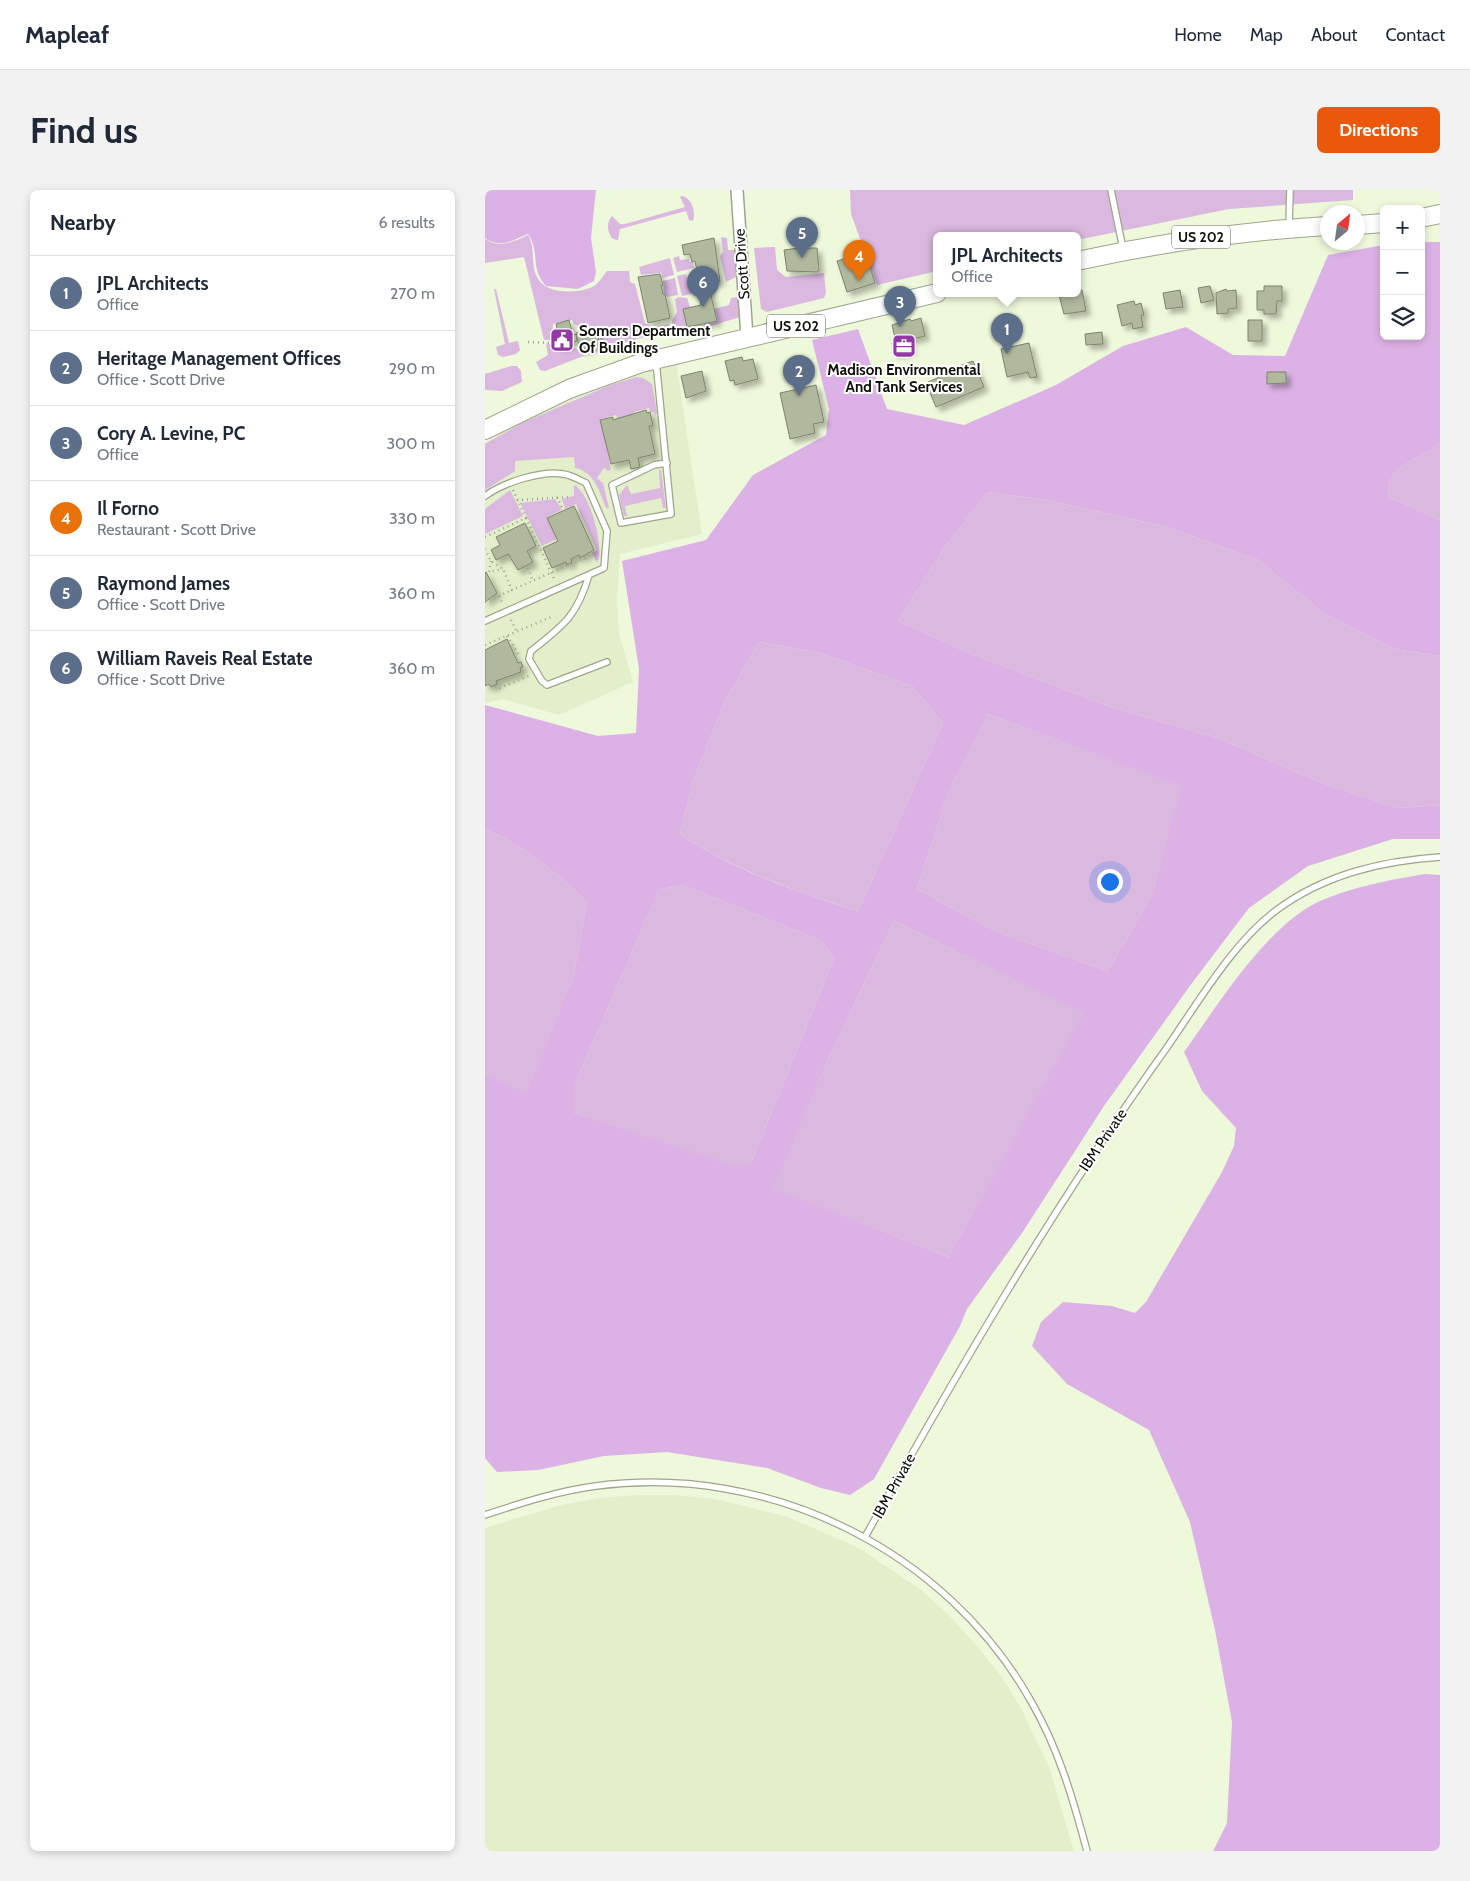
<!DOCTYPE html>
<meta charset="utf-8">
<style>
:root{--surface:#fff;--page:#f2f2f3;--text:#1f2937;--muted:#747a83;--line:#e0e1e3;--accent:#ea580c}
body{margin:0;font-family:Cabin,sans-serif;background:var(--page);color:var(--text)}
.controls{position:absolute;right:15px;top:15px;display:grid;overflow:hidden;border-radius:8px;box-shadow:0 2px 8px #0003}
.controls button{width:45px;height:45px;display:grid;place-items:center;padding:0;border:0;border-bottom:1px solid var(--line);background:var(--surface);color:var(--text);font:25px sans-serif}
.compass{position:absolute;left:835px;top:15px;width:45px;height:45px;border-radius:50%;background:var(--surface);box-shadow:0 2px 8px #0003;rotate:29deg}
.you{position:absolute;left:624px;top:691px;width:18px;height:18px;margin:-12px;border:4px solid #fff;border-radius:50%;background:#1a73e8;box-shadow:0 0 0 8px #1a73e833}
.badge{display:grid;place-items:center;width:32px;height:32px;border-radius:50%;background:var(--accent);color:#fff;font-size:16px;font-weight:700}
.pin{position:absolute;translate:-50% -41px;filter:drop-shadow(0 1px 2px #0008)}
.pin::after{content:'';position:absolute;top:26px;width:18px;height:15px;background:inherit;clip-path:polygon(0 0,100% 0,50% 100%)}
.popup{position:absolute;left:448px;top:42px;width:148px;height:65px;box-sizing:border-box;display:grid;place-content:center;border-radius:8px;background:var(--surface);filter:drop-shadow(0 1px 4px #0005);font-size:16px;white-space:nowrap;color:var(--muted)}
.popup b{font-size:19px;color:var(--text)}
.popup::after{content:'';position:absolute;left:50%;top:100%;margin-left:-10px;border:10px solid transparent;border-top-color:var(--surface)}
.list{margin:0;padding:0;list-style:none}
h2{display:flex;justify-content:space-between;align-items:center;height:65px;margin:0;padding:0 20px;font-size:21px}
h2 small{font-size:16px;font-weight:400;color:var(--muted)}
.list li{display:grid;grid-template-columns:32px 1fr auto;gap:15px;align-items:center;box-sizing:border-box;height:75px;padding:0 20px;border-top:1px solid var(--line)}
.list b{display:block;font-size:19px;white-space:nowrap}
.list p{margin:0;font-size:16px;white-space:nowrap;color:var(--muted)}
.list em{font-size:16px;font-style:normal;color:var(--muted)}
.icon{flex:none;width:28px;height:28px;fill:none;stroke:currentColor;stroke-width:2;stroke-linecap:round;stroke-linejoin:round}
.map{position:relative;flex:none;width:955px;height:1661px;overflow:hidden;border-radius:8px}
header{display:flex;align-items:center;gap:30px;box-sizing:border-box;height:70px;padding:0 25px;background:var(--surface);border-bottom:1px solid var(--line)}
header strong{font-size:24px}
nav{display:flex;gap:28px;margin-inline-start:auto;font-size:18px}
.intro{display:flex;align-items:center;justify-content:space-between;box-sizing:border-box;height:120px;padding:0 30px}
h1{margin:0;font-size:35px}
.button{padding:12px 22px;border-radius:8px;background:var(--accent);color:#fff;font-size:18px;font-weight:700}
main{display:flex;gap:30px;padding:0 30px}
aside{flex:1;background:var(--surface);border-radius:8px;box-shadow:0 2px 8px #0003}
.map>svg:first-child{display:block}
.built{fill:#e3efcb}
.green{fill:#dab8e0}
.forest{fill:#dcb1e5;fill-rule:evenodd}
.building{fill:#b0b99e;stroke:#7c846a;filter:url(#shadow)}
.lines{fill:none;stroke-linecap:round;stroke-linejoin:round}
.lane-casing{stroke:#9da68b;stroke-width:8}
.street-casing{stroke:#9da68b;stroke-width:14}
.primary-casing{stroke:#9da68b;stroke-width:20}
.path{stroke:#9ca38d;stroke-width:2.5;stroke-dasharray:1 4;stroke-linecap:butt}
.lane{stroke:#fff;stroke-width:5.5}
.street{stroke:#fff;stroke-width:11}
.primary{stroke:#fff;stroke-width:18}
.labels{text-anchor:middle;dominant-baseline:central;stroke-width:4;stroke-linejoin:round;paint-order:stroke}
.shield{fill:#fff;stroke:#585953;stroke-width:1}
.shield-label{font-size:14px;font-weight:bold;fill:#101209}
.street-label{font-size:15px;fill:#101209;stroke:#fff}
.poi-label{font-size:15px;font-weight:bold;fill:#101209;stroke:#fff;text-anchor:start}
</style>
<header>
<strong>Mapleaf</strong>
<nav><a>Home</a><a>Map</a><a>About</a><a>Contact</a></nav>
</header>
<div class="intro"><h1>Find us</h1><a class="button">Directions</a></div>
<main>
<aside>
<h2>Nearby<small>6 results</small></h2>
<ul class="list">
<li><span class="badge" style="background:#5c6f8a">1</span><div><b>JPL Architects</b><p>Office</p></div><em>270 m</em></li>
<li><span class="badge" style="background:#5c6f8a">2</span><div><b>Heritage Management Offices</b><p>Office · Scott Drive</p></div><em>290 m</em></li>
<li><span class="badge" style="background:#5c6f8a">3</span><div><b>Cory A. Levine, PC</b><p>Office</p></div><em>300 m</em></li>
<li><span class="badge" style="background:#e8710a">4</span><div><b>Il Forno</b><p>Restaurant · Scott Drive</p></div><em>330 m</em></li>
<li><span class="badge" style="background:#5c6f8a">5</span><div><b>Raymond James</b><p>Office · Scott Drive</p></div><em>360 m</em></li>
<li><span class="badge" style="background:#5c6f8a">6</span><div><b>William Raveis Real Estate</b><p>Office · Scott Drive</p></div><em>360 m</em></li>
</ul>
</aside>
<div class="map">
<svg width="955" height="1661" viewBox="0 0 955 1661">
<defs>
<filter id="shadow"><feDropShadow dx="4.5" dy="4.5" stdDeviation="2.5" flood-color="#0004"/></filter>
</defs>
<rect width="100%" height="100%" fill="#eef8db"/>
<!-- built -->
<path class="built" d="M191 172 217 344 135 364 132 409 134 444 148 492 74 525 18 509 0 513V253L29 236 119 194Z
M153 1305H191L230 1309 303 1327 374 1358 436 1400 464 1425 491 1455 517 1487 536 1518 564 1577 589 1661H0V1338L76 1315 113 1308Z"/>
<!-- green -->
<path class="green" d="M365 0H868V10L744 19 592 50V45H452V81L392 95 366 24Z
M197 6C207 8 211 22 208 31L204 30 201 21 135 39 133 50 128 49C122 43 121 32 127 26L135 34H140L200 17 195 7Z
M43 45C51 58 45 74 52 87 60 105 95 104 109 96 114 93 118 86 122 81H144L145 92 150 94 160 133 169 137 184 134 186 143 159 147 118 159 112 137 98 138 89 134 87 130 68 134 67 150H59L39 67 0 73V49C15 59 28 52 43 45Z
M236 47 242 48 243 60H250L251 87 241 92 235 66 238 62Z
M290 57 292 80 301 87 339 83 341 103 339 108 282 122 276 119 269 58Z
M194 66 195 70 204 69V72H208L209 78 192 82 188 68Z
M185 68 189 85 177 88 176 83 156 85 154 77Z
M201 84 202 88 218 94 205 96 206 104 197 106 192 86Z
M190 88 193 105 182 107 179 103 178 91Z
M9 99H11L24 153 33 151 35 160 31 164 18 167 13 165 11 157 20 154Z
M194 107 202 108 205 117 198 119 202 137 211 136 212 139 190 143 187 131 192 122 190 109Z
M253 107 255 127 219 138V134L232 131 229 119 244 115 246 108Z
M61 153 78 159 89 158 98 162 106 163 60 181 55 180 51 172 63 165Z
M26 176H32L36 181 37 192 17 201 0 200V184Z
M151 187 158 188 167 194 172 223 170 226 169 222H165L164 218 149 222 150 226 133 229 131 225 116 229 126 280 123 281 119 278 112 288 118 293 124 318H121C115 303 109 281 90 278L89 267 30 271V281L0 300V254L37 233 123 196Z
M955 253V330L904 307C899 274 936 270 955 253Z
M174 280H176L181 318H178L176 308 140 316 142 326H139L134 305 142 295 146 304 175 298Z
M89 295C105 302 120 358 112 373L107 363 112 360 91 314 80 319 77 309 89 306Z
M25 300 38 326 0 344V319Z
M503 302 561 310 682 337 773 370 838 423 909 459 955 466V615L912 618 834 592 733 548 629 518 482 462 413 431 460 357Z
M70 309 77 320 62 327 72 349 57 356 35 313Z
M274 452 335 463 427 496 458 533 373 721C311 701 250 681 195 644L208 592 240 511Z
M503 524 698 597 667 705 623 781 510 741 432 699 463 603Z
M0 639C39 656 70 683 102 711L89 784 41 905 0 883Z
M197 695 337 751 349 768 266 973 253 978 89 922V896L174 700Z
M409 731 600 823 463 1067 287 998 346 863Z"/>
<!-- forest -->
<path class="forest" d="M0 0H111L106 48 111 82 109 91 93 99 61 96C44 77 56 63 43 44 28 50 15 59 0 48Z
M936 52H955V253C936 270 899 274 904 307L955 330V466L909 459 838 423 773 370 682 337 561 310 503 302 460 357 413 431 482 462 629 518 733 548 834 592 912 618 955 615V649H908L823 676 764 718 707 793 619 916 537 1043 482 1119 475 1136 389 1289 365 1305 336 1298 282 1278 182 1262 119 1266 53 1280 12 1282 0 1268V883L41 904 89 784 102 711C70 683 39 656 0 639V515L113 546 151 543 154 479 137 371 221 350 268 285 341 245 344 219 327 150 373 139 402 219 479 235 571 195 638 156 701 137 748 165 800 166 843 65 899 55V146H936ZM274 452 335 463 427 496 458 533 373 721C311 701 249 681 195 644L208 592 240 511ZM503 524 697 597 667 705 623 781 510 741 432 699 463 603ZM197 695 337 751 349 768 266 973 252 977 89 922V896L174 700ZM409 731 599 823 463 1067 288 998 346 863Z
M940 684 955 685V1661H728L742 1633 747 1532 730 1440 705 1332 664 1240 582 1194 547 1156 556 1132 578 1112 627 1116 650 1123 661 1112 737 982 749 956 751 938 717 901 699 862C733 815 785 730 840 709 871 696 906 690 940 684Z"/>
<!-- building -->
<path class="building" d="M229 48 235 91 223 93 222 84 213 86 210 71 207 72 205 64 199 65 197 55Z
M314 58H332L334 80 332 82 302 81 299 60Z
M372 61 373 64 380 61 390 93 362 102 352 71 365 67 364 63Z
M175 84 178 95H176L178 104H180L185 128 163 133 153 87Z
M725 96 729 110 716 113 713 98Z
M779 96H797V111H792L791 124H779V120H772V101H779Z
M224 97 232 131 202 137 198 119 216 115 213 100Z
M741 99 742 101 751 100 752 118 743 119V123L732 124 731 103Z
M597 100 601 121 579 124 574 105 592 103V101Z
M695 100 698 117 681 119 678 103Z
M649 111 650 115 656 113 659 125H656L658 137 648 139 647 133 637 136 632 115Z
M436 128 440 146 423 150 426 160 409 164 407 153 411 152 407 135 425 129 426 131Z
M84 130 88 145 91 144 92 151 76 156 72 153 71 148H74L71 134Z
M763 130H777V151H763Z
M111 138 115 155 95 160 91 143Z
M617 142 618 154 601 155 600 144Z
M544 153 552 187 545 188 543 182 522 187 516 159Z
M257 167 258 171 268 169 273 189 250 195 249 190 245 191 240 171Z
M488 171 499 197 451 217 441 193 459 185 458 182Z
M217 181 221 201 201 208 196 186Z
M782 182H801V193L782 194Z
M331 195 339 232 328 234 330 243 305 249 295 203Z
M161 220 162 223 165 222 168 236H164L170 264 153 268 155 277 146 279 144 270 126 274 115 230 128 227V230Z
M89 316 109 360 95 368 94 365 86 369 87 372 82 375 81 372 67 378 58 358 73 351 62 328Z
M40 333 51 356 42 361 48 372 33 380 23 364 11 370 6 360 15 355 11 347Z
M1 382 12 403 0 412V383Z
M22 449 33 473 36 472 38 477 35 478 36 482 11 491 12 494 6 497 4 494 0 496V460Z"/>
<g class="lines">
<!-- lane casing -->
<g class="lane-casing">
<path id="lane" d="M626 0 638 59
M804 36 805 0
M171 171 186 324 136 333 127 295 169 275 182 273
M0 306C18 293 60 278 83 285 89 287 95 290 101 293L122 341 119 378 0 431
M104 385C92 426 79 435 46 461L44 469 57 491 62 495 122 472
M0 1325C36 1313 73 1301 111 1296 284 1273 462 1360 547 1513 574 1560 588 1609 602 1661
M380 1347C474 1179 571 1012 683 856 714 811 749 751 793 719 841 684 897 671 955 667"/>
</g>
<!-- street casing -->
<g class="street-casing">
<path id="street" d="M252 0 262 147"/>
</g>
<!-- primary casing -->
<g class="primary-casing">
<path id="primary" d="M936 28 955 24
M872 35 899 33
M592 71C678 52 755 41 842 36
M0 240 84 199 156 173 452 103"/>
</g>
<!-- path -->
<path class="path" d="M43 152 72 153
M109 156 112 165
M72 307 78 320
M32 310 87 307
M41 328 70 391
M0 347 41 328 28 300
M0 359 6 371 18 379 27 400 106 365
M6 371 4 382 18 379
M43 378 48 391
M14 406 18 414
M0 412 27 400
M26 430 32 442
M22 446 35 467
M0 455 66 427
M10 496 15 498 44 486"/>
<!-- lane -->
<use href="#lane" class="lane"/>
<!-- street -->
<use href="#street" class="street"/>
<!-- primary -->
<use href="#primary" class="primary"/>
</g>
<!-- icons -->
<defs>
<g id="civic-square" transform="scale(1.25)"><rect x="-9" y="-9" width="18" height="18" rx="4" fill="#9339a4" stroke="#fff"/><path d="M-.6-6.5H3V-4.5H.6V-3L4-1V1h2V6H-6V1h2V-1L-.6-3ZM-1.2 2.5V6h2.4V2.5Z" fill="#fff"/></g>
<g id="office-square" transform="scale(1.25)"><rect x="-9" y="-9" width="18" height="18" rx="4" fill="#9339a4" stroke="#fff"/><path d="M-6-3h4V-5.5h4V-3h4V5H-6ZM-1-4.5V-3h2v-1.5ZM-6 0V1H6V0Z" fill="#fff"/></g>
</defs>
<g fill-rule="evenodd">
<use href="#civic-square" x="77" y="150"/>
<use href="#office-square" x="419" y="156"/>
</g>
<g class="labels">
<!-- shield labels -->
<g class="shield">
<rect x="687" y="35.5" width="58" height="23" rx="4"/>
<rect x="282" y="124.5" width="58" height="23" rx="4"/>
</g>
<g class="shield-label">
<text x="716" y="47">US 202</text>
<text x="311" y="136">US 202</text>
</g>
<!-- street labels -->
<g class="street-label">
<text transform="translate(257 74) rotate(-94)">Scott Drive</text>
<text transform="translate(618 950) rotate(-56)">IBM Private</text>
<text transform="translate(409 1296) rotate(-61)">IBM Private</text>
</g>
<!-- poi labels -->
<g class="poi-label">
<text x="94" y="141">Somers Department<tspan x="94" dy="17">Of Buildings</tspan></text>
<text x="419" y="180" text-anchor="middle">Madison Environmental<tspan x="419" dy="17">And Tank Services</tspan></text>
</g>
</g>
</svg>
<div class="controls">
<button>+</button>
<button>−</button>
<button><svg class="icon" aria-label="layers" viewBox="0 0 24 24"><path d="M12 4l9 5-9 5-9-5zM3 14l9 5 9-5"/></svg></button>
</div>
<svg class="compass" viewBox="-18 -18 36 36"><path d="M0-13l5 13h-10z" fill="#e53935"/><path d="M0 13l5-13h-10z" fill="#747a83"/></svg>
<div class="you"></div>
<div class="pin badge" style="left:522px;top:164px;background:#5c6f8a">1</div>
<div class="popup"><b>JPL Architects</b>Office</div>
<div class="pin badge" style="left:314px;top:206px;background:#5c6f8a">2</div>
<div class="pin badge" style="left:415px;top:137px;background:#5c6f8a">3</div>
<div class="pin badge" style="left:374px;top:91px;background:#e8710a">4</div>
<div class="pin badge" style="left:317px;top:68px;background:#5c6f8a">5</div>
<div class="pin badge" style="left:218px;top:117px;background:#5c6f8a">6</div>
</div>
</main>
